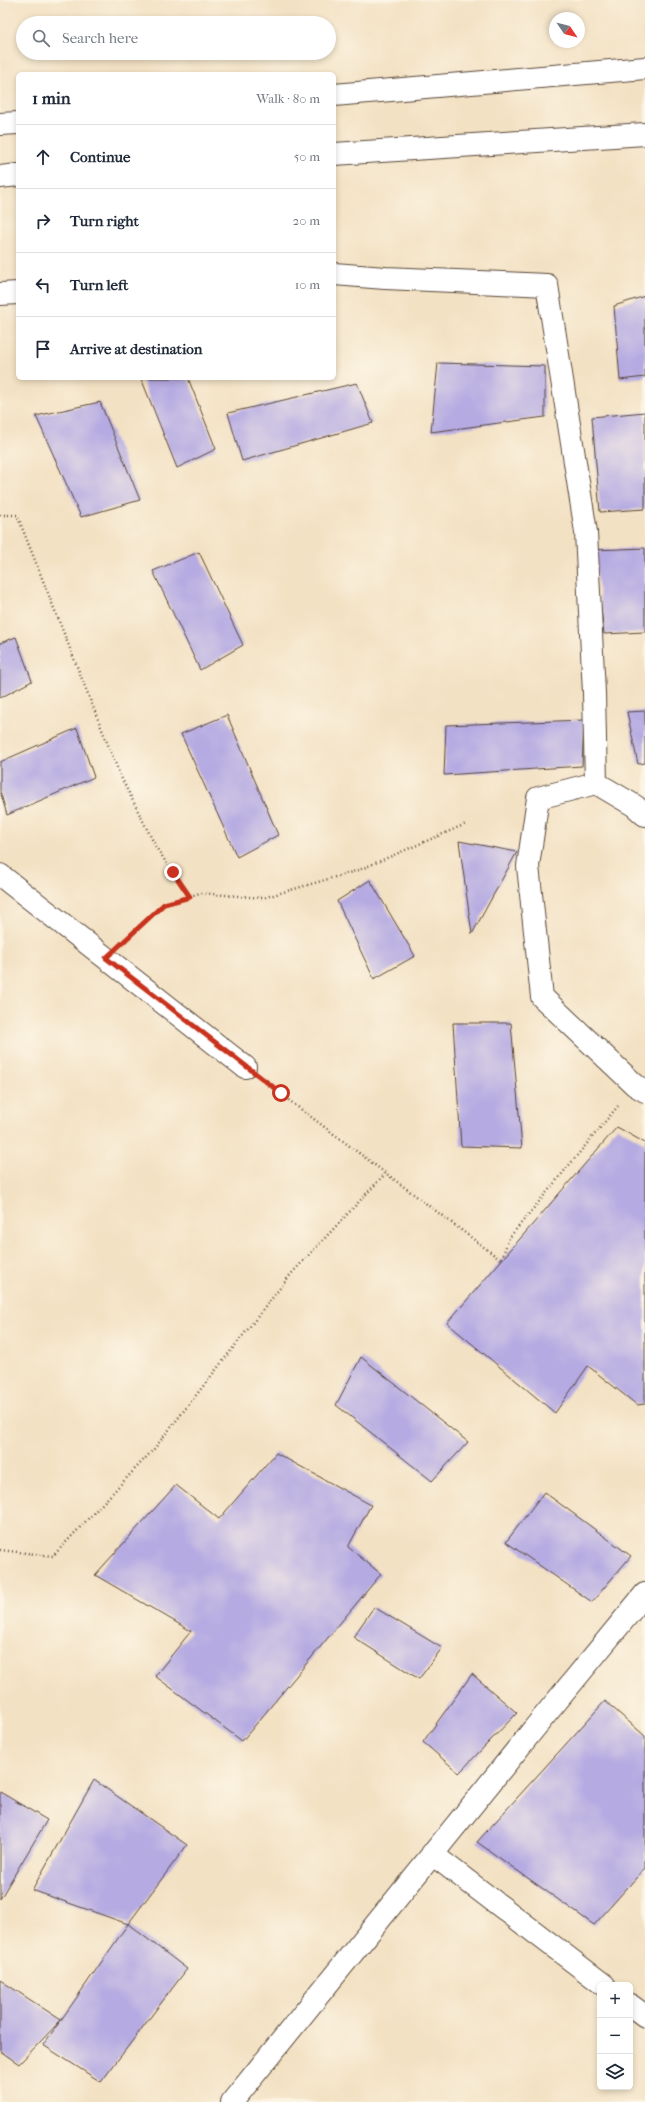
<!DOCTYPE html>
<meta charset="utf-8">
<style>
:root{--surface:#fff;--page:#f6f6f7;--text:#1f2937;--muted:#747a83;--line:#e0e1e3}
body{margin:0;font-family:"IM FELL French Canon",serif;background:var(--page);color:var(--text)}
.controls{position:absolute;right:12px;bottom:12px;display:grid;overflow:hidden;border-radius:6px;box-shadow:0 2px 6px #0003}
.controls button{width:36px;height:36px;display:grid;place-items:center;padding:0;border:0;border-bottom:1px solid var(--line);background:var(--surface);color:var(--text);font:20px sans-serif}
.compass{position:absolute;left:549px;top:12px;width:36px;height:36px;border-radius:50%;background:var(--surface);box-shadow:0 2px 6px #0003;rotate:125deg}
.stop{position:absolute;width:12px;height:12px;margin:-9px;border:3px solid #c8321e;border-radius:50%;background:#fff}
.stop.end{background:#c8321e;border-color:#fff;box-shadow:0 1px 4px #0008}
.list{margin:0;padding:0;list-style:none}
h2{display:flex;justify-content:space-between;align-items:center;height:52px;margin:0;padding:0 16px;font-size:17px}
h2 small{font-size:13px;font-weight:400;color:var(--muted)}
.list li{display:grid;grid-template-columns:26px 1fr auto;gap:12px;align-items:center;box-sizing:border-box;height:64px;padding:0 16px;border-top:1px solid var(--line)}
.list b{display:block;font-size:15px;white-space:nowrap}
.list em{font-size:13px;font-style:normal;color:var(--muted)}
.icon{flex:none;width:22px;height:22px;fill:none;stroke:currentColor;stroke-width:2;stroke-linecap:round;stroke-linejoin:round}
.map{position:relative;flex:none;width:645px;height:2102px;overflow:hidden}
.search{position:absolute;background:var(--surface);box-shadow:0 2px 6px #0003;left:16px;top:16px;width:320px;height:44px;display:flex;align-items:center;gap:10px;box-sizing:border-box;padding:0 14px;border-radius:22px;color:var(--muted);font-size:15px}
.panel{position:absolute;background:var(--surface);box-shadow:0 2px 6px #0003;left:16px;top:72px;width:320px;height:308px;border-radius:6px}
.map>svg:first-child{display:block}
.building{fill:#b5aae2}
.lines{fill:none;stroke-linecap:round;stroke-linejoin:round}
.minor-casing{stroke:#574537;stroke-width:24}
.highway-casing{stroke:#574537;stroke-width:24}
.path{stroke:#574537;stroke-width:2.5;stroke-dasharray:1 3;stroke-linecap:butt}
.minor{stroke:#fff;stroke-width:22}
.highway{stroke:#fff;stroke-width:22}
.route{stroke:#c8321e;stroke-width:5}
</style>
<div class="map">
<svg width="645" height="2102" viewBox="0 0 645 2102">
<rect width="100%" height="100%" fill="#fcf5e5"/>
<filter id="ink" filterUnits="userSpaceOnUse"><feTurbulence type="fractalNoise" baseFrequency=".025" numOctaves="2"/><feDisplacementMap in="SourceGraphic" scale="8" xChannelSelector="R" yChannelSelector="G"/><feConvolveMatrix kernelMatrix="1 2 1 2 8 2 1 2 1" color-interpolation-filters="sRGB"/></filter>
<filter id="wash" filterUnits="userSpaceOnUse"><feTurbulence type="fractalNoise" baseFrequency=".012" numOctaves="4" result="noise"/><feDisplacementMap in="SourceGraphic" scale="16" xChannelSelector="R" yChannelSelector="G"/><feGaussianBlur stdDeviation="0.9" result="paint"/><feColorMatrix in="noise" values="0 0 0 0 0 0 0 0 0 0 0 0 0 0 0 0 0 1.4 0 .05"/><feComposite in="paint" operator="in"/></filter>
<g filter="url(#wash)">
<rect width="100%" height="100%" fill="#f3e1c3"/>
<g id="blocks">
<!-- building -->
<path class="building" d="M645 296V377L620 380 614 306Z
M438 363 545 366V417L431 432Z
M141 378H188L216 449 177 468Z
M357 383 373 423 242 461 228 413Z
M100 402 140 500 81 517 36 416Z
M645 412V509L600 512 592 417Z
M645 548V632L604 634 594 550Z
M199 552 243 645 200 670 153 571Z
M16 637 32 681 0 698V643Z
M645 711V763L638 764 627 712Z
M227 715 278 835 237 857 181 734Z
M584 720 582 766 444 775 446 725Z
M77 728 94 777 7 815 0 791V762Z
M459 841 517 852 472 934Z
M370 880 415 956 374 979 337 901Z
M453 1023H511L522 1148 461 1146Z
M617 1127 645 1143V1404L637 1405 588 1366 555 1413 447 1323Z
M361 1357 468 1442 432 1481 336 1405Z
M276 1453 371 1505 348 1547 381 1574 242 1741 155 1676 191 1631 95 1575 176 1485 219 1519Z
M544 1492 631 1556 592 1602 506 1542Z
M374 1607 442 1648 419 1679 353 1637Z
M472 1674 517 1713 459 1773 423 1742Z
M605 1701 645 1736V1868L594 1925 477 1842Z
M94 1780 187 1845 128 1924 32 1890Z
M0 1792 47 1820 0 1899Z
M128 1924 187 1969 101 2082 43 2045 61 2020 19 2064 0 2051V1980L61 2020Z"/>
</g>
</g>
<g filter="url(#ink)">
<use href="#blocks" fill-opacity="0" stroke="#574537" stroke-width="1"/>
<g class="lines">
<!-- minor casing -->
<g class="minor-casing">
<path id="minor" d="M334 274 385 278 547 285 586 532 594 693 596 783 538 798 528 866 542 997 635 1085 645 1091
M0 294 18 293
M596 783 635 806 645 815
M0 875 245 1067
M432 1854 604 1985
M630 2005 645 2016
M232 2102 537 1725 645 1594"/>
</g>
<!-- highway casing -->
<g class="highway-casing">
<path id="highway" d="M334 95 645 68
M0 124 18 123
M334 154 645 134
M0 177 18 175"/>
</g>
<!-- path -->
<path class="path" d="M0 515H17L120 775 156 847 189 897
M125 940 164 904 200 893 263 898 359 870 466 824
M266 1083 501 1260 509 1238 618 1106
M0 1550 53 1556 154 1449 291 1274 386 1173"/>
<!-- minor -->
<use href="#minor" class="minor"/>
<!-- highway -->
<use href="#highway" class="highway"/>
</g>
</g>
<g class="lines" filter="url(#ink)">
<!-- route -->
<path class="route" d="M173 872 190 897 164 904 106 958 281 1093"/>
</g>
</svg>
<div class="controls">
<button>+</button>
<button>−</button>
<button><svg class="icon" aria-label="layers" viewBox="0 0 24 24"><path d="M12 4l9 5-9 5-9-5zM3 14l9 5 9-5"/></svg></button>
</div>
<svg class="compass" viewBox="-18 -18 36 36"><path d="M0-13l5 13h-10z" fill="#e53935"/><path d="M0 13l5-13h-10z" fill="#747a83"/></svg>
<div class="stop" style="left:281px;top:1093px"></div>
<div class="stop end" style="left:173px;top:872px"></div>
<div class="search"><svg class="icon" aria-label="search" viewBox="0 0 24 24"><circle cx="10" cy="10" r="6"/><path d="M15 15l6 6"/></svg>Search here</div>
<section class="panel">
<h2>1 min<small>Walk · 80 m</small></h2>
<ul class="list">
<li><svg class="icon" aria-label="ahead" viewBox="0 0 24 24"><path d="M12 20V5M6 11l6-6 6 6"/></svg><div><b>Continue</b></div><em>50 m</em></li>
<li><svg class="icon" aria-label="right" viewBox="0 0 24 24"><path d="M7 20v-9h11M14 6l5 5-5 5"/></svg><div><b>Turn right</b></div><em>20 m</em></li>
<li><svg class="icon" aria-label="left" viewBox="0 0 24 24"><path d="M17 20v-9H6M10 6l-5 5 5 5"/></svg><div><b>Turn left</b></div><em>10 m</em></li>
<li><svg class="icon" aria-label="arrive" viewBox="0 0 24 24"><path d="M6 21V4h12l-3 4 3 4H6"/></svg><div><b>Arrive at destination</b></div></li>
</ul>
</section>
</div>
